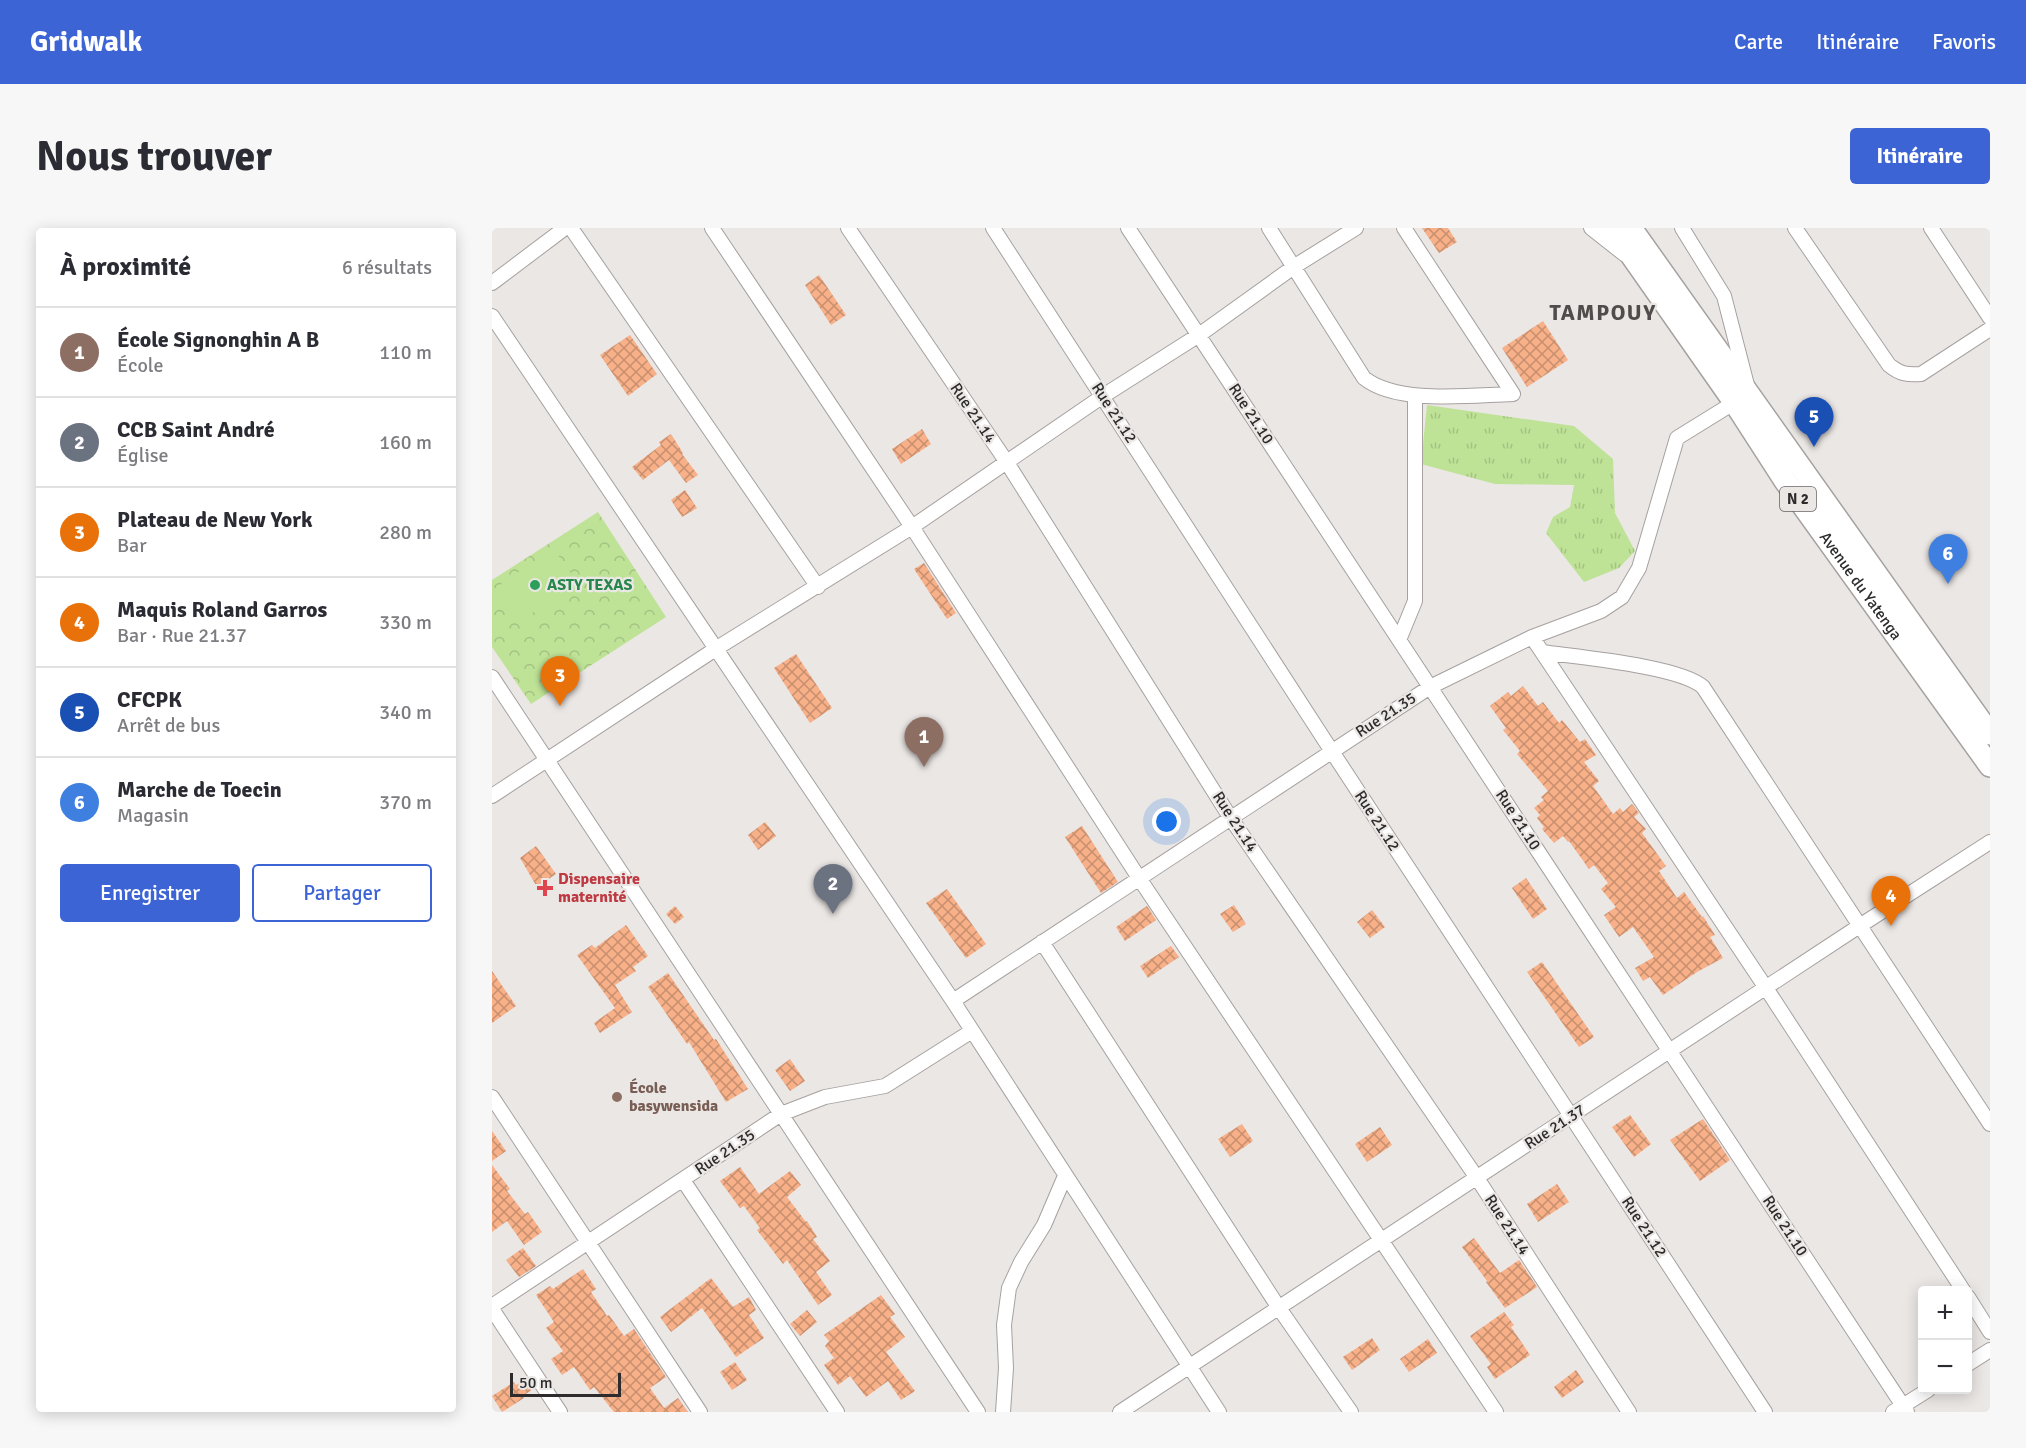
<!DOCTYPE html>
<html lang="fr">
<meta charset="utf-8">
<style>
:root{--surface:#fff;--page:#f7f7f7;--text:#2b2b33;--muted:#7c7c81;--line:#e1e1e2;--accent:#3d64d5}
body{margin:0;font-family:Signika,sans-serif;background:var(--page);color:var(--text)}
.controls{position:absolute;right:18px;bottom:18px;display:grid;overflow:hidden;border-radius:6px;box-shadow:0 3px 15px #0003}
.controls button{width:54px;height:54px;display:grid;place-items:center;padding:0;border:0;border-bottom:2px solid var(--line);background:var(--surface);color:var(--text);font:30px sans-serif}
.scale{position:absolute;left:18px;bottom:15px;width:111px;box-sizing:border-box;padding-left:6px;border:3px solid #2d2b2b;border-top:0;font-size:16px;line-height:21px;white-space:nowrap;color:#2d2b2b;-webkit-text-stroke:4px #ebe7e5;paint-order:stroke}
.you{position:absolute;left:675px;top:594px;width:21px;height:21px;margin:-15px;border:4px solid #fff;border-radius:50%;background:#1a73e8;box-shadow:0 0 0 9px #1a73e833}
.badge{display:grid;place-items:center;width:39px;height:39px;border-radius:50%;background:var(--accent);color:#fff;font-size:20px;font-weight:700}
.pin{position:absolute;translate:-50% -50px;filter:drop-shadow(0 2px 3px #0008)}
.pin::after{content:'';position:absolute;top:32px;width:21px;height:18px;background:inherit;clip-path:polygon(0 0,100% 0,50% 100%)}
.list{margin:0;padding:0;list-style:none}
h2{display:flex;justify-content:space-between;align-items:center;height:78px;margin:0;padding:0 24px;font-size:26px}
h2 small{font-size:20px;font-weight:400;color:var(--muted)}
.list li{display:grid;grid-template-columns:39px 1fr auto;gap:18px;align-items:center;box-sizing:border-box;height:90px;padding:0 24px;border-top:2px solid var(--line)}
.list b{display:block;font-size:22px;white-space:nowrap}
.list p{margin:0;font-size:20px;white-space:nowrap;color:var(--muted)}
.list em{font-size:20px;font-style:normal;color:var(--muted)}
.actions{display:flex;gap:12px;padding:18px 24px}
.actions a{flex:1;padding:14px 0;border:2px solid var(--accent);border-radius:6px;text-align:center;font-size:21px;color:var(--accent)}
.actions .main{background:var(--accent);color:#fff}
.map{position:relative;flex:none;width:1498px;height:1184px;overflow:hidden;border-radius:6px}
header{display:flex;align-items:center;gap:36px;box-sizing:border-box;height:84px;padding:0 30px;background:var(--accent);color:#fff}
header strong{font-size:28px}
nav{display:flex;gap:33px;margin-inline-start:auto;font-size:21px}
.intro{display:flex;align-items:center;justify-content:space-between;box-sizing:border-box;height:144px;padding:0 36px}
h1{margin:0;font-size:42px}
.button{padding:15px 27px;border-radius:6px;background:var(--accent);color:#fff;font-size:21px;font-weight:700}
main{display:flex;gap:36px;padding:0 36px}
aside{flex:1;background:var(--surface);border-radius:6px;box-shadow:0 3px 15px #0003}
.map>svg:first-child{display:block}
.grass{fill:url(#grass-tufts)}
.park{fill:url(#park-crowns)}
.pitch{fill:#bee296}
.building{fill:url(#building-cross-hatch)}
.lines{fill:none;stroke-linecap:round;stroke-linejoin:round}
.street-casing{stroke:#a6a19f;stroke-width:16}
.primary-casing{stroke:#a6a19f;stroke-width:24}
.street{stroke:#fff;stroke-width:14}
.primary{stroke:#fff;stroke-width:21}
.leisure-dot{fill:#2e9e5b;stroke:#ebe7e5;stroke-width:2}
.health-dot{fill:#e0444e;stroke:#ebe7e5;stroke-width:2}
.education-dot{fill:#8d6e63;stroke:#ebe7e5;stroke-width:2}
.labels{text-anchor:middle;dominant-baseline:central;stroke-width:4.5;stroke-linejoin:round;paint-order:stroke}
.shield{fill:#ebe7e5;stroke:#666363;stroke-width:1.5}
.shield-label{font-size:15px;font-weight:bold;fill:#2d2b2b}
.street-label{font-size:16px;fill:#2d2b2b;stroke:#ebe7e5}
.leisure-label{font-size:16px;font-weight:bold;fill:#27864d;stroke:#ebe7e5;text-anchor:start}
.health-label{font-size:16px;font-weight:bold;fill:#be3a42;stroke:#ebe7e5;text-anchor:start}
.education-label{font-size:16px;font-weight:bold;fill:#785e54;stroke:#ebe7e5;text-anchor:start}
.district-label{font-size:22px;font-weight:bold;letter-spacing:1.5px;fill:#504c4b;stroke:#ebe7e5}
</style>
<header>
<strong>Gridwalk</strong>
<nav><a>Carte</a><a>Itinéraire</a><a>Favoris</a></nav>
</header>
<div class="intro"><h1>Nous trouver</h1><a class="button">Itinéraire</a></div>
<main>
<aside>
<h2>À proximité<small>6 résultats</small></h2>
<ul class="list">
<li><span class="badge" style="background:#8d6e63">1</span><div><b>École Signonghin A B</b><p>École</p></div><em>110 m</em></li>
<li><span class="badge" style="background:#6b7280">2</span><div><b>CCB Saint André</b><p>Église</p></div><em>160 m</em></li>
<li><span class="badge" style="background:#e8710a">3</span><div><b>Plateau de New York</b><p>Bar</p></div><em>280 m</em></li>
<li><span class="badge" style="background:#e8710a">4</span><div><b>Maquis Roland Garros</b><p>Bar · Rue 21.37</p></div><em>330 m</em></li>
<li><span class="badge" style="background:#1a4fb4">5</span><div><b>CFCPK</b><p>Arrêt de bus</p></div><em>340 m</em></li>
<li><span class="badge" style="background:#3f7fe0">6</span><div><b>Marche de Toecin</b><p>Magasin</p></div><em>370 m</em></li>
</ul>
<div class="actions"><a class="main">Enregistrer</a><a>Partager</a></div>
</aside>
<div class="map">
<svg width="1498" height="1184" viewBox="0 0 1498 1184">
<defs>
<pattern id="grass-tufts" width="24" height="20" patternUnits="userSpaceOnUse" patternTransform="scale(1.5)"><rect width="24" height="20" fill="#bee296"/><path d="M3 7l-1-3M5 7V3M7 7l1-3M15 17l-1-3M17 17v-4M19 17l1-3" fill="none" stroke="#a4c281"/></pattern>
<pattern id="park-crowns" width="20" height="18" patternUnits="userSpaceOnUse" patternTransform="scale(1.5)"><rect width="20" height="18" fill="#bee296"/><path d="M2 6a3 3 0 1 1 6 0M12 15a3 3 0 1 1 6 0" fill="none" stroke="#a4c281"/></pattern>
<pattern id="building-cross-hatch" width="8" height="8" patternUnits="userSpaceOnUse" patternTransform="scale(1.5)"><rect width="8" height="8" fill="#f7b088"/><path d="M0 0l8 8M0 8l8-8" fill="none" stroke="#c88f6f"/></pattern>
</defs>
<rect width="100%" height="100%" fill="#ebe7e5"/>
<!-- grass -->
<path class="grass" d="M935 177 1082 198 1121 231 1123 285 1143 323 1127 340 1092 354 1054 305 1061 289 1078 279 1082 257 1003 256 929 236Z"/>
<!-- park -->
<path class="park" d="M106 284 174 389 39 476 0 419V352Z"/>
<!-- pitch -->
<path class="pitch" d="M61 320 85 354 26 395 2 361Z"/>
<!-- building -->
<path class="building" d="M930 0H956L965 14 947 25Z
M327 47 354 87 339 97 313 57Z
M1051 93 1076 132 1035 159 1010 120Z
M138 107 165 146 136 168 108 127Z
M430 201 439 216 409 236 400 221Z
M179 206 191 225 190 226 206 247 194 255 177 232 151 252 140 239 169 217 167 214Z
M193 262 205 280 190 289 179 272Z
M432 335 464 385 455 391 422 341Z
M304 426 340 480 318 495 282 440Z
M1031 458 1046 478 1051 474 1067 495 1070 492 1088 514 1093 511 1104 527 1092 534 1107 553 1101 558 1121 586 1128 580 1131 584 1140 576 1147 585 1142 589 1154 601 1150 605 1174 638 1167 643 1185 670 1192 664 1210 689 1211 688 1223 707 1218 709 1231 730 1205 744 1171 767 1158 749 1151 753 1143 740 1162 729 1141 699 1127 709 1112 687 1124 679 1109 661 1116 655 1102 637 1097 641 1077 613 1076 614 1071 608 1062 615 1050 601 1052 599 1045 590 1048 587 1042 580 1052 572 1049 569 1056 563 1025 526 1028 523 1011 502 1014 500 998 478 1016 464 1019 468Z
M273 594 284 608 266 622 256 607Z
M590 598 626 654 609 665 573 609Z
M44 618 64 646 45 659 28 630Z
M1034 650 1055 681 1041 691 1020 660Z
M455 661 494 716 474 730 434 675Z
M742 677 754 696 741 704 728 686Z
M183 678 192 689 183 696 174 686Z
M655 678 664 692 633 713 624 699Z
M880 682 893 699 878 710 865 694Z
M134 697 156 728 141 739 144 743 123 757 140 784 108 805 102 795 123 780 85 727 100 717 103 720Z
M679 718 687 729 656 750 648 738Z
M1050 734 1102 809 1087 819 1035 744Z
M0 743 24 778 0 795Z
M176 745 222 812 224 811 256 861 234 874 197 814 195 816 156 759Z
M298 831 313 853 298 863 283 842Z
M1138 887 1159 916 1142 929 1120 899Z
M1211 891 1238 932 1208 953 1178 912Z
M750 896 761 913 738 929 726 911Z
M888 899 900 917 875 934 863 916Z
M0 903 14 923 0 933Z
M0 937 18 961 15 963 33 986 36 984 50 1004 32 1017 15 993 0 1004Z
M248 939 267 966 298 943 309 957 295 969 314 994 315 993 325 1009 321 1011 338 1033 324 1044 340 1067 326 1077 295 1032 291 1036 265 1002 268 1000 252 978 248 980 228 953Z
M1065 956 1077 974 1046 994 1035 976Z
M982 1010 1008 1045 1027 1032 1045 1059 1013 1080 994 1054 995 1053 970 1019Z
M31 1020 44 1038 27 1049 14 1032Z
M91 1041 104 1061 99 1064 115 1088 117 1087 132 1108 142 1101 174 1149 158 1160 172 1180 186 1170 196 1184H122L102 1159 98 1162 82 1139 70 1147 59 1131 71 1123 54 1100 62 1094 44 1067 58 1058 61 1061Z
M219 1050 241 1079 257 1069 264 1082 257 1087 272 1110 244 1129 210 1080 179 1104 168 1089Z
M389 1067 403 1086 398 1089 413 1109 394 1124 423 1163 409 1172 396 1153 374 1169 358 1148 346 1157 332 1137 342 1130 333 1118 337 1113 332 1107Z
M315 1082 325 1094 308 1108 298 1096Z
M1012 1084 1022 1097 1019 1099 1038 1127 1003 1151 995 1139 999 1136 978 1108Z
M880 1110 888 1122 860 1142 851 1129Z
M936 1111 945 1125 917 1144 908 1131Z
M243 1134 255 1152 240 1162 228 1144Z
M1084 1142 1092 1154 1070 1170 1062 1159Z
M34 1150 41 1161 31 1168 32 1170 10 1184 0 1168 22 1154 24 1157Z"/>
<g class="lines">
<!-- street casing -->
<g class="street-casing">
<path id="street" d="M79 0 326 359
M220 0 420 299 647 650 1004 1184
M356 0 514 233 738 589 985 950 1137 1184
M501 0 839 522 1273 1184
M636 0 1415 1184
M777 0 872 150C906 177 980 167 1021 166
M912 0 1021 166
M1099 0 1132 26
M1190 0 1232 68 1255 157
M1303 0 1397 137C1408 146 1415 147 1429 146L1498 101
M1439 0 1498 90
M0 55 73 0
M0 88 461 773 727 1184
M1040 409 1274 760 1471 1062
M907 412 923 373V168
M1050 424C1084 429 1188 438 1211 459L1498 896
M0 449 486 1184
M0 568 225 420 420 299 611 168 707 107 803 38 864 0
M550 714 787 1080 859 1184
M461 773 938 459 1040 409 1109 383 1130 369 1147 340 1185 210 1248 171
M0 869 208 1184
M191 952 345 1184
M1476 1069 1498 1104
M0 1078 289 886 333 869 393 858 480 803
M0 1081 68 1184
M1476 1136 1498 1122
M511 1184 514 1140 512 1097 517 1060 529 1034 552 997 573 948
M628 1184 1369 697 1498 614
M1401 1184 1436 1162"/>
</g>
<!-- primary casing -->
<g class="primary-casing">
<g id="primary">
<path id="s1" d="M1120 0 1242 174 1293 253 1498 538"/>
<path d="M1139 0 1498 506"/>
</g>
</g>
<!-- street -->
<use href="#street" class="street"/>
<!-- primary -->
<use href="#primary" class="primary"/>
</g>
<!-- markers -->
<circle class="leisure-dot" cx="43" cy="357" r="6"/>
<path class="health-dot" d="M50 651h6v6h6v6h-6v6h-6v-6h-6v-6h6z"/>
<circle class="education-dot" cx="125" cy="869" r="6"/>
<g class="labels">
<!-- shield labels -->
<rect class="shield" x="1288" y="259" width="36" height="24" rx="4.5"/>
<g class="shield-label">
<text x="1306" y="271">N 2</text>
</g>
<!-- street labels -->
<g class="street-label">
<text transform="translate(481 185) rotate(56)">Rue 21.14</text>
<text transform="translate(622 185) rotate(57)">Rue 21.12</text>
<text transform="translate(759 186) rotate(57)">Rue 21.10</text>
<text stroke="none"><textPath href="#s1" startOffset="436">Avenue du Yatenga</textPath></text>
<text transform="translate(894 487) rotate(-33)">Rue 21.35</text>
<text transform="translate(1026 592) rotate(57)">Rue 21.10</text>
<text transform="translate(885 593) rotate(57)">Rue 21.12</text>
<text transform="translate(743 594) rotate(57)">Rue 21.14</text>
<text transform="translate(1063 899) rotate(-33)">Rue 21.37</text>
<text transform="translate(233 924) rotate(-34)">Rue 21.35</text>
<text transform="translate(1015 997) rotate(57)">Rue 21.14</text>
<text transform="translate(1293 998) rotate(57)">Rue 21.10</text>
<text transform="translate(1152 999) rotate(57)">Rue 21.12</text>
</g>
<!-- leisure labels -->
<g class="leisure-label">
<text x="55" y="357">ASTY TEXAS</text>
</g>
<!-- health labels -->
<g class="health-label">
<text x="66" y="651">Dispensaire<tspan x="66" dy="18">maternité</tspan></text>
</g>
<!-- education labels -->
<g class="education-label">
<text x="137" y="860">École<tspan x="137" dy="18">basywensida</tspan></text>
</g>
<!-- district labels -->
<g class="district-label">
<text x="1111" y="84">TAMPOUY</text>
</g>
</g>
</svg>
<div class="controls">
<button>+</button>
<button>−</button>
</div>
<div class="scale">50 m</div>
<div class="you"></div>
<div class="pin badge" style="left:432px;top:539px;background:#8d6e63">1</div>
<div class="pin badge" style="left:341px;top:686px;background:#6b7280">2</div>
<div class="pin badge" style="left:68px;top:478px;background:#e8710a">3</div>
<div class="pin badge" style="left:1399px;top:698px;background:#e8710a">4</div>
<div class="pin badge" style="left:1322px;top:219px;background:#1a4fb4">5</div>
<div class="pin badge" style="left:1456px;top:356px;background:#3f7fe0">6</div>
</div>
</main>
